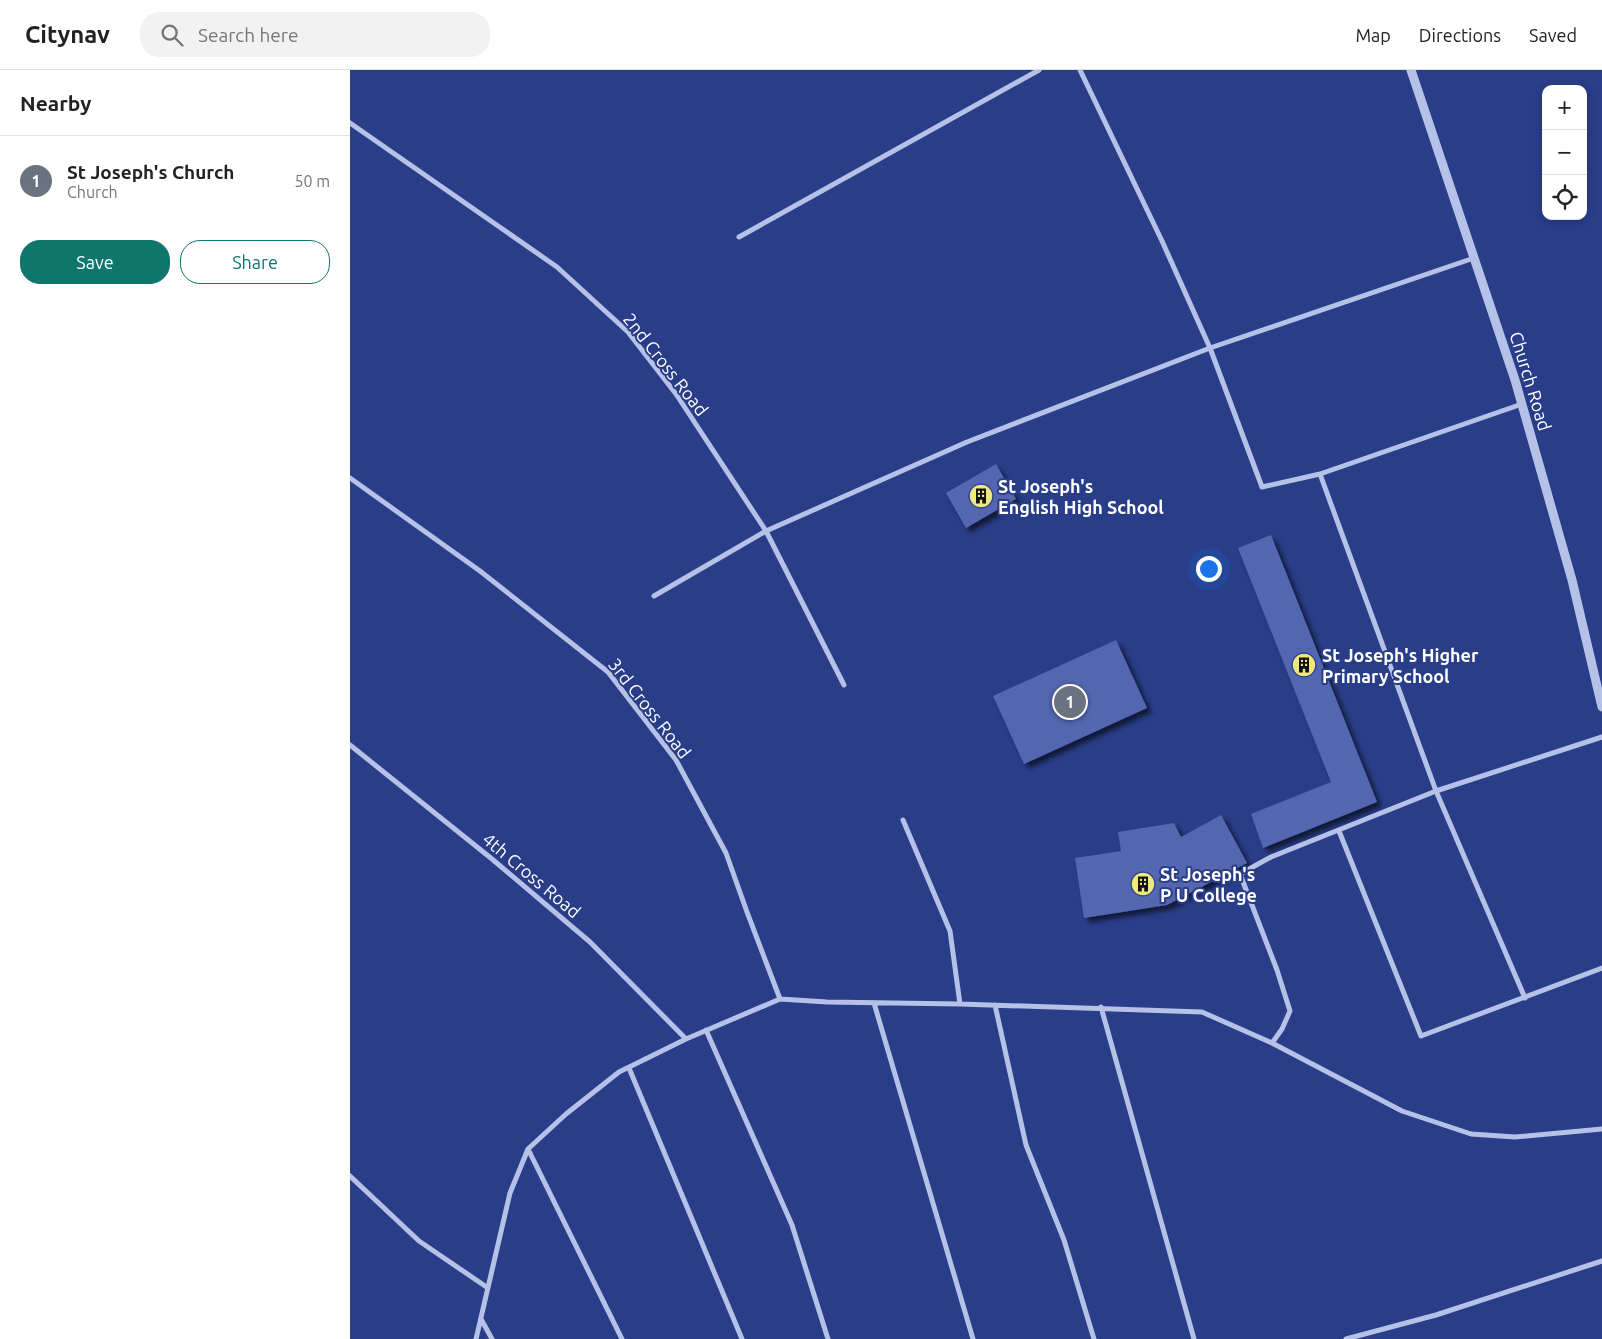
<!DOCTYPE html>
<meta charset="utf-8">
<style>
:root{--surface:#fff;--page:#f2f2f2;--text:#222;--muted:#767676;--line:#e0e0e0;--accent:#0f766e}
body{margin:0;font-family:Ubuntu,sans-serif;background:var(--page);color:var(--text)}
.controls{position:absolute;right:15px;top:15px;display:grid;overflow:hidden;border-radius:10px;box-shadow:0 2px 8px #0003}
.controls button{width:45px;height:45px;display:grid;place-items:center;padding:0;border:0;border-bottom:1px solid var(--line);background:var(--surface);color:var(--text);font:25px sans-serif}
.you{position:absolute;left:858px;top:498px;width:18px;height:18px;margin:-12px;border:4px solid #fff;border-radius:50%;background:#1a73e8;box-shadow:0 0 0 8px #1a73e833}
.badge{display:grid;place-items:center;width:32px;height:32px;border-radius:50%;background:var(--accent);color:#fff;font-size:16px;font-weight:700}
.pin{position:absolute;translate:-50% -50%;border:2px solid #fff;box-shadow:0 1px 5px #0006}
.list{margin:0;padding:0;list-style:none}
h2{display:flex;justify-content:space-between;align-items:center;height:65px;margin:0;padding:0 20px;font-size:21px}
h2 small{font-size:16px;font-weight:400;color:var(--muted)}
.list li{display:grid;grid-template-columns:32px 1fr auto;gap:15px;align-items:center;box-sizing:border-box;height:90px;padding:0 20px;border-top:1px solid var(--line)}
.list b{display:block;font-size:19px;white-space:nowrap}
.list p{margin:0;font-size:16px;white-space:nowrap;color:var(--muted)}
.list em{font-size:16px;font-style:normal;color:var(--muted)}
.actions{display:flex;gap:10px;padding:15px 20px}
.actions a{flex:1;padding:11px 0;border:1px solid var(--accent);border-radius:20px;text-align:center;font-size:18px;color:var(--accent)}
.actions .main{background:var(--accent);color:#fff}
.icon{flex:none;width:28px;height:28px;fill:none;stroke:currentColor;stroke-width:2;stroke-linecap:round;stroke-linejoin:round}
.map{position:relative;flex:none;width:1252px;height:1269px;overflow:hidden}
header{display:flex;align-items:center;gap:30px;box-sizing:border-box;height:70px;padding:0 25px;background:var(--surface);border-bottom:1px solid var(--line)}
header strong{font-size:24px}
nav{display:flex;gap:28px;margin-inline-start:auto;font-size:18px}
.search{width:350px;height:45px;background:var(--page);display:flex;align-items:center;gap:12px;box-sizing:border-box;padding:0 18px;border-radius:20px;color:var(--muted);font-size:19px}
main{display:flex}
aside{flex:1;background:var(--surface)}
.map>svg:first-child{display:block}
.building{fill:#5266af;filter:url(#shadow)}
.lines{fill:none;stroke-linecap:round;stroke-linejoin:round}
.minor{stroke:#b6c1e8;stroke-width:5}
.tertiary{stroke:#b6c1e8;stroke-width:9}
.labels{text-anchor:middle;dominant-baseline:central;stroke-width:4;stroke-linejoin:round;paint-order:stroke}
.street-label{font-size:18px;fill:#fff;stroke:#293d88}
.poi-label{font-size:18px;font-weight:bold;fill:#fff;stroke:#293d88;text-anchor:start}
</style>
<header>
<strong>Citynav</strong>
<div class="search"><svg class="icon" aria-label="search" viewBox="0 0 24 24"><circle cx="10" cy="10" r="6"/><path d="M15 15l6 6"/></svg>Search here</div>
<nav><a>Map</a><a>Directions</a><a>Saved</a></nav>
</header>
<main>
<aside>
<h2>Nearby<small></small></h2>
<ul class="list">
<li><span class="badge" style="background:#6b7280">1</span><div><b>St Joseph's Church</b><p>Church</p></div><em>50 m</em></li>
</ul>
<div class="actions"><a class="main">Save</a><a>Share</a></div>
</aside>
<div class="map">
<svg width="1252" height="1269" viewBox="0 0 1252 1269">
<defs>
<filter id="shadow"><feDropShadow dx="4.5" dy="4.5" stdDeviation="2.5" flood-color="#0009"/></filter>
</defs>
<rect width="100%" height="100%" fill="#293d88"/>
<!-- building -->
<path class="building" d="M646 394 666 429 616 458 596 423Z
M921 465 1027 732 913 778 901 744 981 712 888 478Z
M766 570 797 638 674 694 643 626Z
M871 745 897 793 817 835 734 848 725 788 771 781 768 762 824 753 831 767Z"/>
<g class="lines">
<!-- minor -->
<path class="minor" d="M730 0 812 171 860 278 912 417 970 404 1172 334
M0 53 207 197 278 262 326 324 416 461 494 615
M389 167 689 0
M970 404 1086 721 1252 667
M0 408 130 501 258 602 326 690 376 783 397 842 430 929
M304 526 416 461 617 372 860 278 1124 188
M0 675 142 789 240 872 336 969
M553 750 600 861 610 934
M989 761 1071 966 1252 898
M524 933 623 1269
M645 935 676 1075 714 1170 744 1269
M751 937 844 1269
M356 960 442 1155 478 1269
M922 973 932 959 940 941 927 900 890 804 921 787 1086 721 1175 928
M279 998 392 1269
M178 1079 272 1269
M0 1106 69 1171 138 1218
M131 1249 142 1269
M126 1269 160 1123 178 1079 216 1044 269 1002 336 969 430 929 477 932 610 934 852 942 922 973 1052 1041 1121 1064 1165 1067 1252 1059
M996 1269 1086 1245 1252 1191"/>
<!-- tertiary -->
<path class="tertiary" d="M1061 0 1165 310 1222 510 1252 637"/>
</g>
<!-- icons -->
<defs>
<g id="building-disc" transform="scale(1.25)"><circle r="9.5" fill="#efe87d" stroke="#293d88"/><path d="M-4-6H4V6H1V3H-1V6H-4ZM-2.5-4.3h1.7v1.8h-1.7ZM.8-4.3h1.7v1.8H.8ZM-2.5-1h1.7V.8h-1.7ZM.8-1h1.7V.8H.8Z" fill="#111"/></g>
</defs>
<g fill-rule="evenodd">
<use href="#building-disc" x="631" y="426"/>
<use href="#building-disc" x="954" y="595"/>
<use href="#building-disc" x="793" y="814"/>
</g>
<g class="labels">
<!-- street labels -->
<g class="street-label">
<text transform="translate(316 294) rotate(52)">2nd Cross Road</text>
<text transform="translate(1181 311) rotate(73)">Church Road</text>
<text transform="translate(300 638) rotate(52)">3rd Cross Road</text>
<text transform="translate(182 805) rotate(40)">4th Cross Road</text>
</g>
<!-- poi labels -->
<g class="poi-label">
<text x="648" y="416">St Joseph's<tspan x="648" dy="21">English High School</tspan></text>
<text x="972" y="585">St Joseph's Higher<tspan x="972" dy="21">Primary School</tspan></text>
<text x="810" y="804">St Joseph's<tspan x="810" dy="21">P U College</tspan></text>
</g>
</g>
</svg>
<div class="controls">
<button>+</button>
<button>−</button>
<button><svg class="icon" aria-label="locate" viewBox="0 0 24 24"><circle cx="12" cy="12" r="6"/><path d="M12 2v4M12 18v4M2 12h4M18 12h4"/></svg></button>
</div>
<div class="you"></div>
<div class="pin badge" style="left:720px;top:632px;background:#6b7280">1</div>
</div>
</main>
